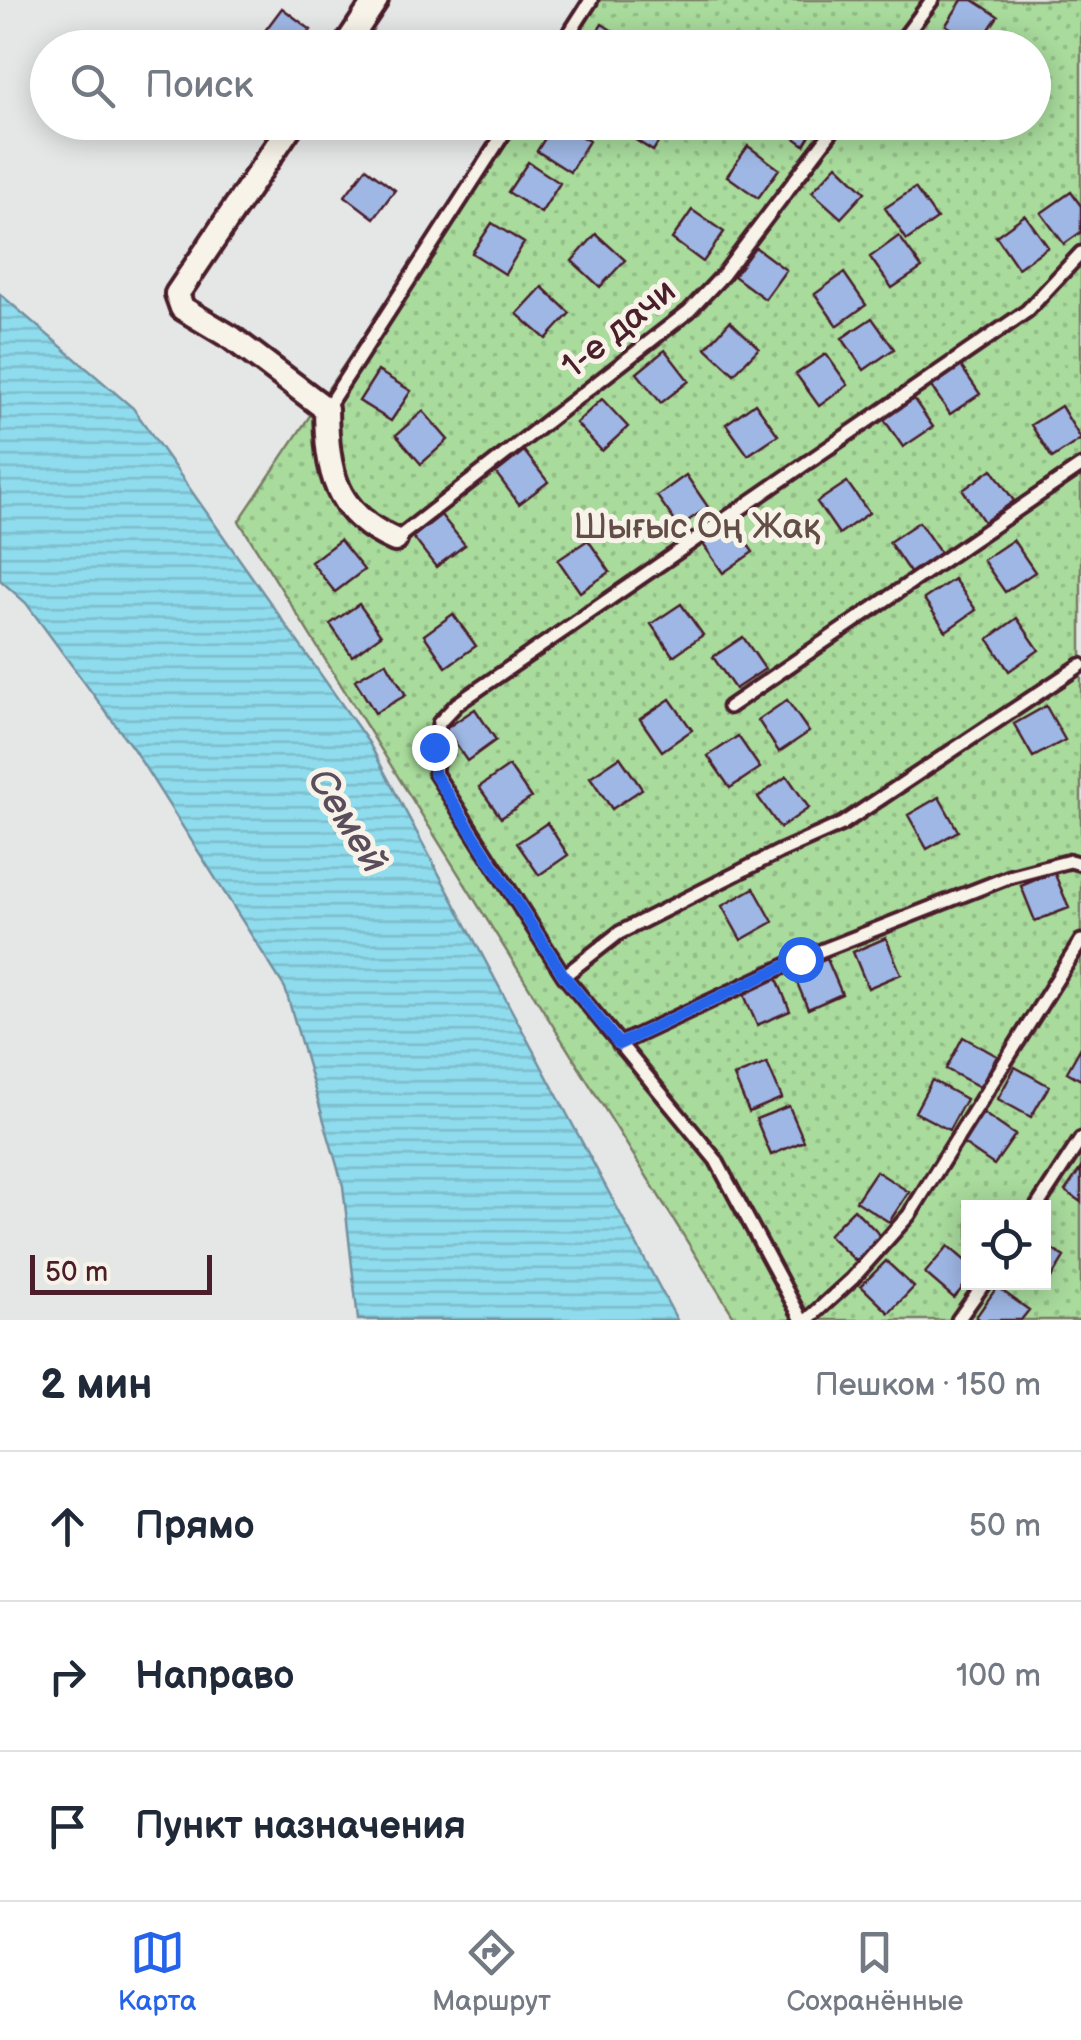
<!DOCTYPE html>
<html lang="ru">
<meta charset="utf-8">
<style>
:root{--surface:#fff;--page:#f2f2f3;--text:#1f2937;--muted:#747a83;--line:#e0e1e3;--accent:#2563eb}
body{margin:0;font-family:"Balsamiq Sans",sans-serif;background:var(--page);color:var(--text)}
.controls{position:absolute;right:30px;bottom:30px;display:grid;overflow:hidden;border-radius:0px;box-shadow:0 5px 25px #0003}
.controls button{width:90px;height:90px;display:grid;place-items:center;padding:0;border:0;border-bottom:2px solid var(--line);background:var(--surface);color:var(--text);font:50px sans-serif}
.scale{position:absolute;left:30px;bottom:25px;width:182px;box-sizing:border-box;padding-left:10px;border:5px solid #4a1f2b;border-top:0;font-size:28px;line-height:35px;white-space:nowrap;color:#4a1f2b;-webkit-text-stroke:8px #f7f3e8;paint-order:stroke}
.stop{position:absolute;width:30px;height:30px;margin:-22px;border:8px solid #2563eb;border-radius:50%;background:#fff}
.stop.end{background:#2563eb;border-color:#fff;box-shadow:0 2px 10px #0008}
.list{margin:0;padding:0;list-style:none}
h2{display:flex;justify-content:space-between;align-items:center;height:130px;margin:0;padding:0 40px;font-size:42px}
h2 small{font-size:32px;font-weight:400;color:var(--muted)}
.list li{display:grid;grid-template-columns:65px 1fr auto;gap:30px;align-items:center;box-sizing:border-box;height:150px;padding:0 40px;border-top:2px solid var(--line)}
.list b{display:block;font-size:38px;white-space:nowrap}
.list em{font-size:32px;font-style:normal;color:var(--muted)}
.icon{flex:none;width:55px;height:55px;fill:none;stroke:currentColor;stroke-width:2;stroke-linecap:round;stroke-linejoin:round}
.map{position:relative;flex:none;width:1081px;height:1320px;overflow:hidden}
.search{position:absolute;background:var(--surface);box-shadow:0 5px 25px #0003;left:30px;right:30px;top:30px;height:110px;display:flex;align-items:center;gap:25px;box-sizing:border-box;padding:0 35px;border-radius:55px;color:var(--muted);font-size:38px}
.sheet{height:580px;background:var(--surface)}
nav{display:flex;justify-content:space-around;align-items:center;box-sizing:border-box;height:140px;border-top:2px solid var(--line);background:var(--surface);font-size:28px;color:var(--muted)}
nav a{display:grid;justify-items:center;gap:5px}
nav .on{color:var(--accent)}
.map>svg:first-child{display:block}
.grass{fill:url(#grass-dots);stroke:#797d64;stroke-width:2.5;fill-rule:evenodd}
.water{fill:url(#water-rules);stroke:#73909f;stroke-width:2.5}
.building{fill:#9eb7e4;stroke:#4a1f2b;stroke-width:2.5}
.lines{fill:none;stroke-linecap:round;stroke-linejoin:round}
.service-casing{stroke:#4a1f2b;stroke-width:19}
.minor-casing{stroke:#4a1f2b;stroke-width:30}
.service{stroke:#f7f3e8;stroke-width:11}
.minor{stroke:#f7f3e8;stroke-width:22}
.route{stroke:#2563eb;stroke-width:12}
.labels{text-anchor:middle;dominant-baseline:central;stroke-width:10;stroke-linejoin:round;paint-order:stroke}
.street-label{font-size:35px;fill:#4a1f2b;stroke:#f7f3e8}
.park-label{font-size:35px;fill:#624e47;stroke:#f7f3e8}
.water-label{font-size:38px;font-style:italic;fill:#5b4e5c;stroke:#f7f3e8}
</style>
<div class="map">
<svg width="1081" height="1320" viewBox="0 0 1081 1320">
<defs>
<pattern id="grass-dots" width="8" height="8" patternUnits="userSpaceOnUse" patternTransform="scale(2.5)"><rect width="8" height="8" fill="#a8db9c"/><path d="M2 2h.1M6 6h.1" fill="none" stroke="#92bc87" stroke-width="1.8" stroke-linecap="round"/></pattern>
<pattern id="water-rules" width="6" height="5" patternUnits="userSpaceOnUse" patternTransform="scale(2.5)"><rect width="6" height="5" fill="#8edced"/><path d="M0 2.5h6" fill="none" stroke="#7cbccb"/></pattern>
</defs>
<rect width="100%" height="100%" fill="#e5e7e7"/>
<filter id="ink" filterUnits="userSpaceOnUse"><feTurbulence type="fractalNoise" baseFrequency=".01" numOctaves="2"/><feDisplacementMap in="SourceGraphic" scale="20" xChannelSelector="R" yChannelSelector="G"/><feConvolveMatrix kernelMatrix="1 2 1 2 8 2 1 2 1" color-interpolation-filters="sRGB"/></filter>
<g filter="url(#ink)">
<!-- grass -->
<path class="grass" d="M590 0H1081V1320H736L239 521 507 123 1034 122V48L558 47ZM968 1208H1044V1282H968Z"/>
<!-- water -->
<path class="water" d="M0 294 133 408 369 743 677 1320H358L343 1186 285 988 134 750 26 603 0 580Z"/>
<!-- building -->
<path class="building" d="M962 0H973L998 16 978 46 946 25Z
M282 8 311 30 297 48H276L261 36Z
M602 24 635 45 633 48H587Z
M555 122 589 141 570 172 537 151Z
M625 122H671L653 151 620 130Z
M773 122H818L804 145Z
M748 146 779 169 758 198 727 176Z
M528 162 560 183 541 213 508 192Z
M837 165 865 192 841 218 812 192Z
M366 168 395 190 374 218 345 196Z
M915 188 937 219 907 240 885 208Z
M1071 192 1081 206V232L1064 244 1041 213Z
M692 210 724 232 703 262 672 239Z
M1025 215 1048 247 1018 268 996 236Z
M492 223 524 243 505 274 472 253Z
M596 234 625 260 600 287 572 261Z
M899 236 922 268 892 288 870 257Z
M755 247 786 270 765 299 734 276Z
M844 273 866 305 837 326 815 294Z
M542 287 570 313 546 339 517 314Z
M872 318 894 349 864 370 842 338Z
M730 321 759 348 734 374 706 348Z
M665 350 689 381 661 403 637 373Z
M826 354 848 385 819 406 796 374Z
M958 362 980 394 950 414 928 382Z
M378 371 411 391 391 421 359 401Z
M911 395 933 427 903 447 881 415Z
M602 399 628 427 602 451 576 423Z
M755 403 778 435 748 455 726 424Z
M1061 406 1081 439 1052 458 1031 425Z
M423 411 448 440 421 464 396 435Z
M524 451 548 482 519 504 496 473Z
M992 469 1014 501 984 522 963 490Z
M686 475 708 507 679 527 657 496Z
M847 482 869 513 839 534 817 502Z
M441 515 465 545 436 567 413 537Z
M731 521 753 552 723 573 701 541Z
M919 522 941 554 911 574 889 542Z
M340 540 364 570 335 592 311 562Z
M588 540 610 572 580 592 558 560Z
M1013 540 1035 572 1005 592 983 560Z
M954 579 976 610 946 631 924 599Z
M359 604 381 635 352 656 330 624Z
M681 604 703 635 673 656 651 624Z
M453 614 476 646 446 667 424 635Z
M1017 618 1039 650 1009 671 988 639Z
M743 637 765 669 735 689 713 657Z
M386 662 406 695 375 713 355 680Z
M670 699 692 730 662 751 640 719Z
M787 700 809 732 779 752 758 720Z
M1046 706 1065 740 1033 757 1014 724Z
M475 709 496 740 467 761 445 729Z
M738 736 760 768 730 788 708 756Z
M620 757 642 789 612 809 590 777Z
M509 766 531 798 501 818 479 787Z
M787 776 809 808 780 828 758 797Z
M939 797 958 831 927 849 908 815Z
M547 823 568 855 539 875 517 843Z
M1054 872 1069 908 1035 921 1021 886Z
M754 888 773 922 741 940 722 906Z
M886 938 901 974 868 988 853 952Z
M827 959 842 994 808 1009 793 973Z
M776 976 790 1011 757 1025 742 990Z
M963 1037 997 1056 980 1087 946 1069Z
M1081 1047V1080L1067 1072Z
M767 1063 782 1098 749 1112 734 1076Z
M1015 1067 1049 1086 1031 1117 998 1099Z
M932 1080 966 1099 949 1130 915 1112Z
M789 1106 804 1141 771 1155 756 1119Z
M983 1113 1015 1135 994 1165 962 1143Z
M1081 1168V1202L1065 1191Z
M876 1171 909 1192 889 1222 856 1201Z
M854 1209 881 1236 856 1261 828 1235Z
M1044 1244 1064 1257 1045 1288 1037 1282H1044Z
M948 1246 968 1263V1281L954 1298 925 1273Z
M886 1261 914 1287 889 1313 861 1286Z
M997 1287 1029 1310 1021 1320H981L976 1317Z"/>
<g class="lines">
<!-- service casing -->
<g class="service-casing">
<path id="service" d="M560 48 591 0
M896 48 932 0
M326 409 511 122
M395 540 689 311 723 275 839 122
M729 707 1081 466
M564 976 619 933 779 852 842 824 1081 665
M619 1044 800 959 1009 877 1070 861 1081 864
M1036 1208 1081 1139
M802 1320 716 1160 564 976 435 773 439 723 457 704 1027 311 1081 253
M807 1320 852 1279 909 1215 1081 941
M958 1320 985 1282"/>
</g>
<!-- minor casing -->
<g class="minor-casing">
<path id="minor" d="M344 48 376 0
M293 122 177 294 182 308 232 338 326 409C327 472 334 513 395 540"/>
</g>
<!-- service -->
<use href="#service" class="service"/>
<!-- minor -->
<use href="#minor" class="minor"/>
</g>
</g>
<g class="lines" filter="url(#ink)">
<!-- route -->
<path class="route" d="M434 747V773L564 976 619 1044 800 959"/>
</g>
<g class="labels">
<!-- street labels -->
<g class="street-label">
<text transform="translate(619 329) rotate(-39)">1-е дачи</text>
</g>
<!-- park labels -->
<g class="park-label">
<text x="697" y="527">Шығыс Оң Жақ</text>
</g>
<!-- water labels -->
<g class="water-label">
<text transform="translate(347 821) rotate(58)">Семей</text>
</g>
</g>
</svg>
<div class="controls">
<button><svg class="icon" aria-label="locate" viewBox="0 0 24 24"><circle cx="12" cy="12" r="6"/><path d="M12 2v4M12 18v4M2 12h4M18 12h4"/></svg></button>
</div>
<div class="scale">50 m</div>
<div class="stop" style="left:800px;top:959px"></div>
<div class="stop end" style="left:434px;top:747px"></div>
<div class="search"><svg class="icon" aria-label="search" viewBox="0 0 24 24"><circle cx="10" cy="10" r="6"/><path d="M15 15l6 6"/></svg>Поиск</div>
</div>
<section class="sheet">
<h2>2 мин<small>Пешком · 150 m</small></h2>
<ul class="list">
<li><svg class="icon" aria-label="ahead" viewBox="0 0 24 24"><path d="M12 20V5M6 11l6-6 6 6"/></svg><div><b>Прямо</b></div><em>50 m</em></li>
<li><svg class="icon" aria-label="right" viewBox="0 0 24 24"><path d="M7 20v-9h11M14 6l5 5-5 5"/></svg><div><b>Направо</b></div><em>100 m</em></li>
<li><svg class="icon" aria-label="arrive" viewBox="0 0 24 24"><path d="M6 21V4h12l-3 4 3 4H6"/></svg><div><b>Пункт назначения</b></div></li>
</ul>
</section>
<nav>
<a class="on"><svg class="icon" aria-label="map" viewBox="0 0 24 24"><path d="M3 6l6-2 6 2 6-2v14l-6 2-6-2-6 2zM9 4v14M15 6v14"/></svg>Карта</a>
<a><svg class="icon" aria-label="directions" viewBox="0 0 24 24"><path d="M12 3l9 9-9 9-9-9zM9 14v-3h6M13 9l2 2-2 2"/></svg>Маршрут</a>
<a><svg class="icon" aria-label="saved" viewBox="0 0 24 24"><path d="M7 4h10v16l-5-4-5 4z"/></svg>Сохранённые</a>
</nav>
